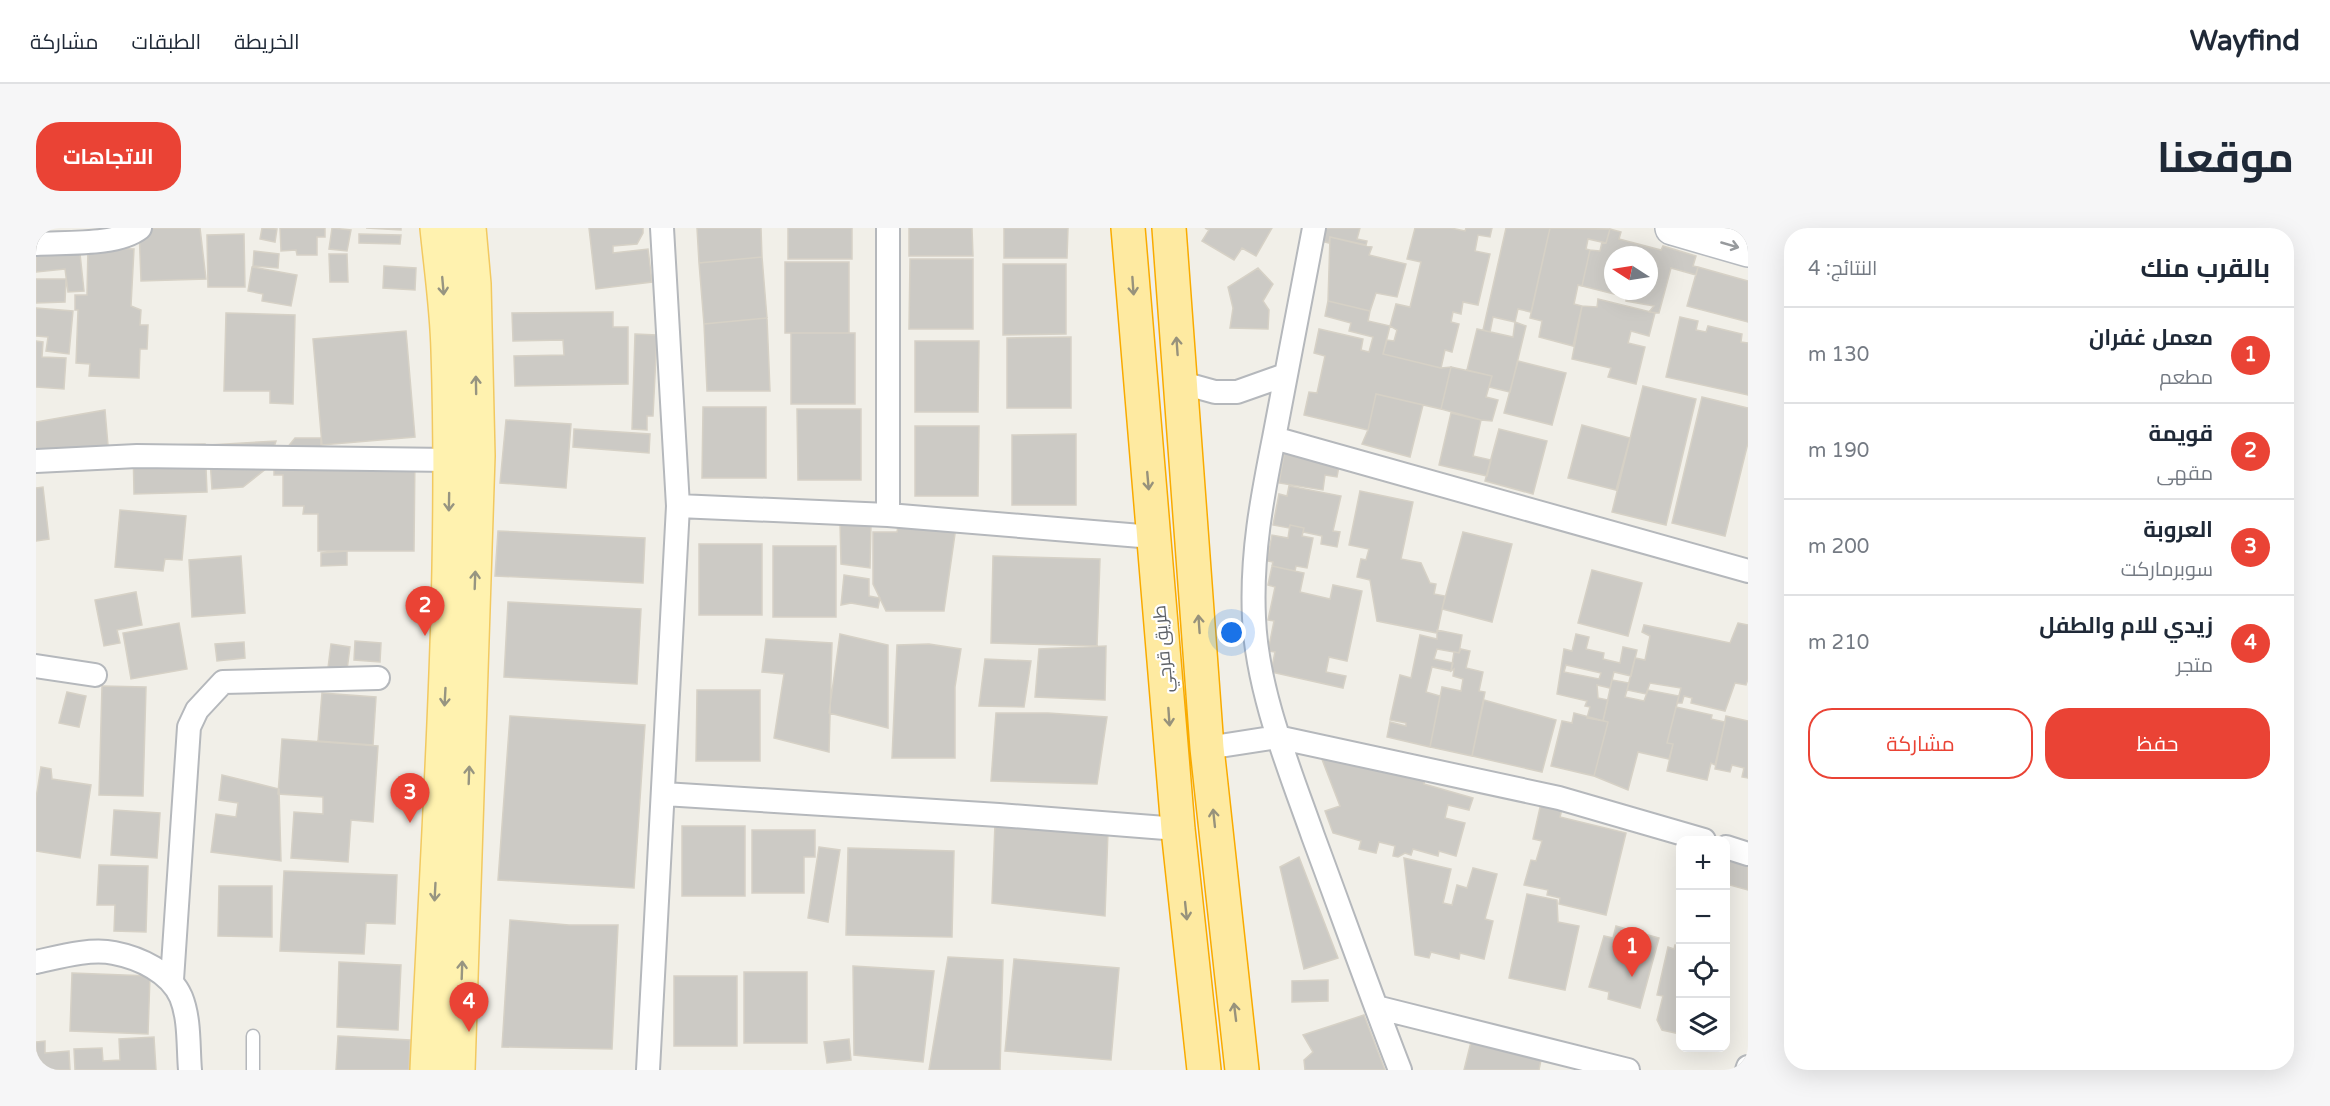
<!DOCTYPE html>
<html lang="ar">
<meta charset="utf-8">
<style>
:root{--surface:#fff;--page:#f6f6f7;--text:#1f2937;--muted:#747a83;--line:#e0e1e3;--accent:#ea4335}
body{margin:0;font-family:"Varela Round",Cairo,sans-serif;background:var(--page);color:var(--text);direction:rtl}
.controls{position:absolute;right:18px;bottom:18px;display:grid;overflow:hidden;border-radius:12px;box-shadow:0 6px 24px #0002}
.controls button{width:54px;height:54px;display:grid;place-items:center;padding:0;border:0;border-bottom:2px solid var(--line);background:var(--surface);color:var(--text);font:30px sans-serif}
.compass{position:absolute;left:1568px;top:18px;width:54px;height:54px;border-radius:50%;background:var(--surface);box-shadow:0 6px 24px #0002;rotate:282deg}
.you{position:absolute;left:1196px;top:405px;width:21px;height:21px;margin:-15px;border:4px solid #fff;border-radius:50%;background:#1a73e8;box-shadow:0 0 0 9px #1a73e833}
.badge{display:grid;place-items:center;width:39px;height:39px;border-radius:50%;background:var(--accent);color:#fff;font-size:20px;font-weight:700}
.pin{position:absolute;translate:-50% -50px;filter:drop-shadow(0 2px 3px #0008)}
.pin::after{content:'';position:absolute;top:32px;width:21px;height:18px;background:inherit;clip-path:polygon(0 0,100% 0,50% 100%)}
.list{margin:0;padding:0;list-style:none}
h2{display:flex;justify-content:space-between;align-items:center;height:78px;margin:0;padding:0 24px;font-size:26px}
h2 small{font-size:20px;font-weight:400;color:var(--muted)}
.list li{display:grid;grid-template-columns:39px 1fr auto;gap:18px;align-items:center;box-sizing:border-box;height:96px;padding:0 24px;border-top:2px solid var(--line)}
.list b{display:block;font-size:22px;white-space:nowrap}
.list p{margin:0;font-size:20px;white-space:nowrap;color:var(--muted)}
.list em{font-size:20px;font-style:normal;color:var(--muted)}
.actions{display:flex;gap:12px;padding:18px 24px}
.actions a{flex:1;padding:14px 0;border:2px solid var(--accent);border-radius:24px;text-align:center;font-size:21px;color:var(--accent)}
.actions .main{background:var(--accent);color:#fff}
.icon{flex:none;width:33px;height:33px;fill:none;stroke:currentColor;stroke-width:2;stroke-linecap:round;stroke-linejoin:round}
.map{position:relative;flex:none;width:1712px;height:842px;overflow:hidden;direction:ltr;border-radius:24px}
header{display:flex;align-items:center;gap:36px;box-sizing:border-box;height:84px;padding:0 30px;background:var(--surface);border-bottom:2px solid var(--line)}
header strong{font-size:28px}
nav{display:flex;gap:33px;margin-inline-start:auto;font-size:21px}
.intro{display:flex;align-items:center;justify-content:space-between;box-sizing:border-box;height:144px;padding:0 36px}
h1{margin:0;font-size:42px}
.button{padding:15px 27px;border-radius:24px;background:var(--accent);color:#fff;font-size:21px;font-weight:700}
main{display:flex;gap:36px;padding:0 36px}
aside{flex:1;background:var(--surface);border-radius:24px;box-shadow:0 6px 24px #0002}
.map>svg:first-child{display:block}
.building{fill:#cccac5;stroke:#d6d1c6;stroke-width:1.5;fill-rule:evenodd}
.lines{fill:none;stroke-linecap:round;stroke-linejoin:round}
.service-casing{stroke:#b5b8bc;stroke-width:15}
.minor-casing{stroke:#b5b8bc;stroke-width:26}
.secondary-casing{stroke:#b6babf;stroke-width:36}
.primary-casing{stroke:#f2c960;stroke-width:36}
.trunk-casing{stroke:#f9ab00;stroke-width:36}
.service{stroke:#fff;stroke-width:12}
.minor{stroke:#fff;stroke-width:22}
.secondary{stroke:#fff;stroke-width:33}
.primary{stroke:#fff2af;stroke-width:33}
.trunk{stroke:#feeaa1;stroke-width:33}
.oneway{stroke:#979a9d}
.oneway2{stroke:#979581}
.oneway3{stroke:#97927c}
.labels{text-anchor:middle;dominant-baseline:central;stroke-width:4.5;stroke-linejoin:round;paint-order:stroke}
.street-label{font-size:18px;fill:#5f6368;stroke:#fff}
</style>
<header>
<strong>Wayfind</strong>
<nav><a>الخريطة</a><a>الطبقات</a><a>مشاركة</a></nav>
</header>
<div class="intro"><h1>موقعنا</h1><a class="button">الاتجاهات</a></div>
<main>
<aside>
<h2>بالقرب منك<small>النتائج: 4</small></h2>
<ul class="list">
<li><span class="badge">1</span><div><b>معمل غفران</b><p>مطعم</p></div><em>130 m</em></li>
<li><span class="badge">2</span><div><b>قويمة</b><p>مقهى</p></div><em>190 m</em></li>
<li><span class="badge">3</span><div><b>العروبة</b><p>سوبرماركت</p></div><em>200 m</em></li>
<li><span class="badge">4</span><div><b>زيدي للام والطفل</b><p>متجر</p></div><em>210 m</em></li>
</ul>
<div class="actions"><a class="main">حفظ</a><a>مشاركة</a></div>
</aside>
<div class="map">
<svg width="1712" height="842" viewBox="0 0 1712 842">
<rect width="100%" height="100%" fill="#f1efe8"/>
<!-- building -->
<path class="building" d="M103 0H164L170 51 105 53Z
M226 0 241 1 239 14 224 11Z
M244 0H289V9H281V27H261L260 22 245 23Z
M296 0 315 2 311 23 293 21Z
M330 0H365V2Z
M553 0H607V5L601 16 577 18V25L612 21 616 54 560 61Z
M661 0H725L726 29 663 35Z
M752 0H816V31H752Z
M873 0H936L937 28H873Z
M968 0H1032L1031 30H968Z
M1169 0H1236L1220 28 1206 20 1198 32 1166 13 1173 2Z
M1284 0H1324L1321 11 1331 13 1330 17 1294 9 1293 15 1281 12Z
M1379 0H1415L1429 3 1430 0H1456L1454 9 1442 7 1439 23 1454 26 1442 77 1427 74 1425 86 1417 84 1415 94 1423 96 1416 124 1409 122 1405 140 1347 126 1351 112 1358 113 1361 102 1354 98 1360 76 1374 79 1385 34 1371 31Z
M1470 0H1514L1495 84 1482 81 1479 94 1457 89 1454 104 1447 102Z
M1514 0 1574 1 1570 15 1552 11 1550 21 1554 22 1546 58 1542 57 1538 76 1546 78 1537 118 1503 109 1506 93 1494 90Z
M1574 1 1585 4 1583 11 1625 22 1627 18 1660 28 1657 38 1662 39 1660 47 1635 40 1623 85 1613 84 1618 78 1590 73V69L1546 58 1554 22 1564 23 1566 14 1570 15ZM1577 27H1613V63H1577Z
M208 6 209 59H172L171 7Z
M323 6 365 7 364 16 323 15Z
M42 7 48 63 32 64 29 41 0 44V12Z
M1294 9 1336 19 1333 27 1370 36 1361 69 1340 65 1334 83 1292 73Z
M52 19 98 21 95 78 105 82 104 97H112L111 121H104L103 150 53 148 54 136 40 135 42 82H39V67H51Z
M218 23 243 26 242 40 217 38Z
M293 26H311L312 54H294Z
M726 29 731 90 668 96 663 35Z
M874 31H937V101H873Z
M749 34H813V105H749Z
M967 36H1030V106L967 107Z
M348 38 380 40 379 62 347 60Z
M216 39 261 47 255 78 226 73 227 66 212 63Z
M1662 39 1712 53V94L1651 78Z
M1222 40 1237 56 1227 73 1233 82 1232 101 1194 100 1197 80 1192 59Z
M0 51H30L29 74 0 75Z
M1562 71 1619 85 1613 108 1595 103 1592 115 1609 119 1600 156 1572 149 1575 140 1536 131 1546 78 1561 79Z
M1292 73 1334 83 1332 93 1354 98 1347 126 1405 140 1415 139 1405 181 1340 166 1332 202 1268 187 1273 164 1281 165 1289 128 1278 125 1283 101 1327 111 1325 122 1333 124 1337 109 1313 103 1315 95 1289 88Z
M0 80 37 83 33 126 10 123 12 109 0 108Z
M577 84V99H592V156L479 158 478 128 528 127 527 112 477 113 476 85Z
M190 85 259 87 257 176 234 175V163H188Z
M1644 89 1662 93 1660 102 1670 104 1672 98 1706 106 1705 114 1712 115V167L1630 149Z
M731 90 734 163H671L668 96Z
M1479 94 1490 98 1474 164 1453 159 1456 148 1431 142 1441 101 1477 109Z
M370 103 379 209 286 217 277 111Z
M755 105H819V176H755Z
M599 106 621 107 617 188H611V202L596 201Z
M1035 109V180H971V110Z
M0 113 7 114 6 129 30 130 28 161 0 159Z
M879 113H943L942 184H879Z
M1482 133 1530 145 1516 197 1468 185Z
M1415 139 1456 148 1450 169 1462 172 1456 193 1445 192 1405 181Z
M1607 158 1660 171 1630 297 1576 284Z
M1340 166 1387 177 1374 229 1326 216 1332 202Z
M1666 169 1712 180V215L1689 308 1636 295Z
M667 179H730V250H666Z
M761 181H825V252H762Z
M69 182 73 229 0 240V194Z
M1415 185 1445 192 1437 228 1455 232 1451 248 1403 237Z
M470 192 535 196 530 260 464 255Z
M1546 197 1594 210 1580 262 1532 250Z
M879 198H943L942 268H879Z
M538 201 614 206 613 225 537 219Z
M1463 201 1511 213 1497 266 1449 253Z
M1040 206V277H976V207Z
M259 210H285V224H379L378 323H282V286H267L268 278H247V247H238V236Z
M240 213 231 240 207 259 176 261 173 217Z
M1250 215 1304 233 1301 249 1289 247 1287 262 1243 255Z
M169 216 171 264 98 266 97 218Z
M1253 258 1305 268 1297 303 1304 304 1301 319 1285 316 1286 308 1267 304 1268 300 1254 297 1253 300 1237 297 1243 266 1251 268Z
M7 259 13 311 0 313V260Z
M1324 263 1377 274 1365 331 1385 335 1394 355 1400 356 1398 366 1409 368 1401 405 1341 393 1334 352 1321 349 1325 331 1330 332 1333 321 1313 317Z
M84 282 150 288 146 332 129 331 127 343 79 339Z
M863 292 920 299 908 383H850L837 356V304H861Z
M804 295H835L834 340 805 336Z
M1254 297 1268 300 1266 308 1277 310 1271 340 1260 338 1259 343 1236 338 1237 334 1231 333 1236 307 1252 310Z
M462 303 609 310 607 355 459 348Z
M1427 304 1476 316 1456 394 1406 381Z
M663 316H726V387H663Z
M737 318H800V389H737Z
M311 323V337L285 338V325Z
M205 328 209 385 156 389 153 332Z
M957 328 1064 331 1061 418 955 415Z
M1236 338 1268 345 1264 364 1294 371 1297 357 1326 363 1311 433 1293 429 1290 444 1310 448 1307 460 1235 444 1239 424 1232 423 1238 393 1232 392 1239 359 1232 357Z
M1556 342 1606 355 1592 408 1542 395Z
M808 347 833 351V368L844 370 842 380 815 375 805 377Z
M100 364 106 397 81 402 84 415 68 418 59 372Z
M472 374 605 381 601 456 468 449Z
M143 395 151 441 95 451 87 405Z
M1702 395 1712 397V451L1710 457 1699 455 1689 483 1655 475 1656 470 1648 468 1646 475H1641L1645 460 1614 455 1610 466 1591 462 1599 430 1609 432 1614 408 1606 404 1608 397 1694 415Z
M1401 402 1426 407 1423 425 1401 421 1398 431 1417 435 1415 443 1396 439 1390 464 1404 468 1394 519 1351 509 1354 494 1370 498V495L1354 492 1364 447 1375 450 1384 407 1401 411Z
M804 406 852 417V500L793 485Z
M1540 406 1553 409 1550 421 1568 425 1567 431 1584 435 1587 419 1601 422 1595 448 1578 444 1574 460 1561 457 1562 470 1572 472 1567 493 1551 490 1554 479 1549 478 1551 473 1521 466 1528 421 1536 423ZM1530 437 1565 445 1563 451 1528 444Z
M730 411 796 415 793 524 738 510 748 446 726 444Z
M319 413 345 415 344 434 318 432Z
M208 414 209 430 181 433 179 416Z
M295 416 314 419 311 442 292 440Z
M893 416 925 421 919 459V530H856L861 417Z
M1070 418 1069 472 999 469 1003 421Z
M1425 421 1434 423 1430 440 1447 444 1443 463 1449 464 1436 528 1394 519 1406 459 1425 463 1427 451 1417 448 1418 441 1415 443 1418 424 1423 425Z
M949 431 995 433 988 479 943 478Z
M1576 452 1593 455 1589 469 1608 473 1612 462 1643 468 1631 515 1637 516 1633 531 1602 524 1592 562 1558 548 1572 494 1567 493Z
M66 458 110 459 107 568 63 567Z
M661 462H724V533H660Z
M31 464 50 468 43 499 23 495Z
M286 465 340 469 337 517 282 513Z
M1448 472 1520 492 1506 544 1436 528Z
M1640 479 1676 487 1675 491 1689 494 1679 537 1675 535 1671 552 1631 543 1637 516 1631 515Z
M960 485H1012L1071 489 1061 556 955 553Z
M1538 485 1572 494 1558 548 1515 538 1526 493 1536 495Z
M474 488 609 497 598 660 462 652Z
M1690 488 1712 493V550L1706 549 1708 540 1696 537 1694 544 1679 541Z
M246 511 342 518 337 594 315 592 312 634 255 630 258 584 287 586V569L242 566Z
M1282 521 1389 550 1388 556 1437 570 1433 582 1412 577 1409 590 1429 595 1420 628 1403 623 1402 628 1377 621 1375 627 1369 625 1362 629 1357 628 1359 618 1343 614 1340 625 1323 621 1325 613 1297 605 1289 583 1304 578Z
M5 539 15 541 16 551 55 557 44 630 0 623V570Z
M186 547 243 561 245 633 175 624 180 586 200 589 202 575 183 572Z
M1505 575 1526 581 1524 589 1590 605 1570 687 1523 676 1524 670 1511 667 1512 662 1488 657 1495 632 1500 633 1506 613 1497 611Z
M78 582 124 585 121 630 75 627Z
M959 595 1072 603 1069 688 956 675Z
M646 598H709V668H646Z
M716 602H779V629H768V665H716Z
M783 619 804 622 792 694 772 690Z
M812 620 918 623 916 709 810 707Z
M1263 629 1302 730 1268 741 1244 639Z
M1368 630 1415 641 1407 675 1416 677 1421 657 1431 660 1437 640 1461 646 1449 691 1457 693 1448 731 1424 725 1423 731 1395 724 1393 730 1379 727Z
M1690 630 1712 635V662L1690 656Z
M63 637 112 638 110 704 78 703 79 677H61Z
M248 643 361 647 359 696 330 695 328 726 244 723Z
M183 658H236V709L182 708Z
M1491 666 1521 672 1522 694 1543 698 1529 762 1473 750Z
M474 692 533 697H582L576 821 466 819Z
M1580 698 1623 710 1604 780 1572 771 1573 764 1553 759 1568 708 1577 710Z
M1639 717 1644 718V806L1626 802 1621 792 1627 768 1621 767 1632 719 1638 721Z
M912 729 967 732 964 842H893Z
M978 731 1083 740 1075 832 969 823Z
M303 734 365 737 362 802 301 799Z
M817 738 898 743 887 834 818 827Z
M708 744H771V815H708Z
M36 745 114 748 112 806 34 803Z
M638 748H701V818H638Z
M1292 752V773L1256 774V753Z
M1328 787 1349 842H1269L1268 832 1277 824 1267 807Z
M302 808 374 812 373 842H300Z
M118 809 120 842H39L38 821 66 820 67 833 84 832 83 811Z
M1436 810 1506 827 1503 842H1428Z
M813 811 815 832 791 835 788 814Z
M9 813V825L33 823 34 842H0V814Z"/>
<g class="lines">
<!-- service casing -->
<g class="service-casing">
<path id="service" d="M217 842V808"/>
</g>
<!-- minor casing -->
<g class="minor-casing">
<path id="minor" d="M852 0V287
M1278 0 1238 210 1712 343
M0 16C29 14 81 18 104 0
M1143 154 1179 164H1201L1249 147
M1238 210C1226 270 1215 327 1218 390 1221 463 1253 540 1277 608 1306 686 1334 765 1364 842
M0 233 101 228 414 232
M642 278 852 287 1117 309
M0 438 59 447
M1171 520 1241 509 1523 570 1668 612
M628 566 963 587 1142 601
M1690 619 1712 626
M0 734C23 729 54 720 78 725 104 730 134 744 145 769 154 791 152 819 154 842
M136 752 153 499 161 482 187 454 342 450
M1340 779 1592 842
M612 842 642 278 626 0
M1711 842 1712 839"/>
</g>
<!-- secondary casing -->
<g class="secondary-casing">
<path id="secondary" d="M1636 0 1712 22"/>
</g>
<!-- primary casing -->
<g class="primary-casing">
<path id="primary" d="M391 842C402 602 420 362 412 122 411 81 405 40 401 0
M422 842 442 228 438 56 433 0"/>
</g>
<!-- trunk casing -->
<g class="trunk-casing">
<path id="trunk" d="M1092 0 1142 601 1168 842
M1133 0 1171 520 1206 842"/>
</g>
<!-- service -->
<use href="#service" class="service"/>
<!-- minor -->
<use href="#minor" class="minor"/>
<!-- secondary -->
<use href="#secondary" class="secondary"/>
<!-- primary -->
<use href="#primary" class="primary"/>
<!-- trunk -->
<use href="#trunk" class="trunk"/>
</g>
<!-- one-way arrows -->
<defs><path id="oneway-shaft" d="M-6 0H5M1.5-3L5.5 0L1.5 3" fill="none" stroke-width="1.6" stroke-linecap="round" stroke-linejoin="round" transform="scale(1.5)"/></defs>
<use class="oneway" href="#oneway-shaft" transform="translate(1694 17) rotate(16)"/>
<g class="oneway2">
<use href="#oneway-shaft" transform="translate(407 58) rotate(85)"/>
<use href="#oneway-shaft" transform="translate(440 157) rotate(-91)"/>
<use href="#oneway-shaft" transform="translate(413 274) rotate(91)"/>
<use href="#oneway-shaft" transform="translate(439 352) rotate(-88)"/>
<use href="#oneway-shaft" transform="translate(409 469) rotate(93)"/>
<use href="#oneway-shaft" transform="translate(433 547) rotate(-88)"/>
<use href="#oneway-shaft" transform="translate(399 664) rotate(93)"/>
<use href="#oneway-shaft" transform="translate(426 742) rotate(-88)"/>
</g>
<g class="oneway3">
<use href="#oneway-shaft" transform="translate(1097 58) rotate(86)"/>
<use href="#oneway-shaft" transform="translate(1141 118) rotate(-94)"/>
<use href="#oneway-shaft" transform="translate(1112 253) rotate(85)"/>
<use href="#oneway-shaft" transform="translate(1163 396) rotate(-94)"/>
<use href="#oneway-shaft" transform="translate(1133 489) rotate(86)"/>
<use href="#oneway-shaft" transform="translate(1178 590) rotate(-96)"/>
<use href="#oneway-shaft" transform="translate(1150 683) rotate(84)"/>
<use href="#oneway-shaft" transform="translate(1199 784) rotate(-97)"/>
</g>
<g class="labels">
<!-- street labels -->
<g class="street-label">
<text transform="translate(1127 421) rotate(-95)">طريق قرجي</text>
</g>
</g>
</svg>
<div class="controls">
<button>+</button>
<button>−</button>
<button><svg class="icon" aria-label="locate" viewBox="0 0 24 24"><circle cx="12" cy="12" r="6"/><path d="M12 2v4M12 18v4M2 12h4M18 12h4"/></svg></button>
<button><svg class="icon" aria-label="layers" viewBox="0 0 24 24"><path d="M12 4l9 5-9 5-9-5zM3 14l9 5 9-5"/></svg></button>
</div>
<svg class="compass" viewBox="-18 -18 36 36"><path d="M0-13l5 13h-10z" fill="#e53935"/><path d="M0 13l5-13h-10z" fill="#747a83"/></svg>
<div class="you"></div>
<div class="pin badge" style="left:1596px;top:749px">1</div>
<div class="pin badge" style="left:389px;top:408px">2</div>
<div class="pin badge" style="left:374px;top:595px">3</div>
<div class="pin badge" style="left:433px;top:804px">4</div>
</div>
</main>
